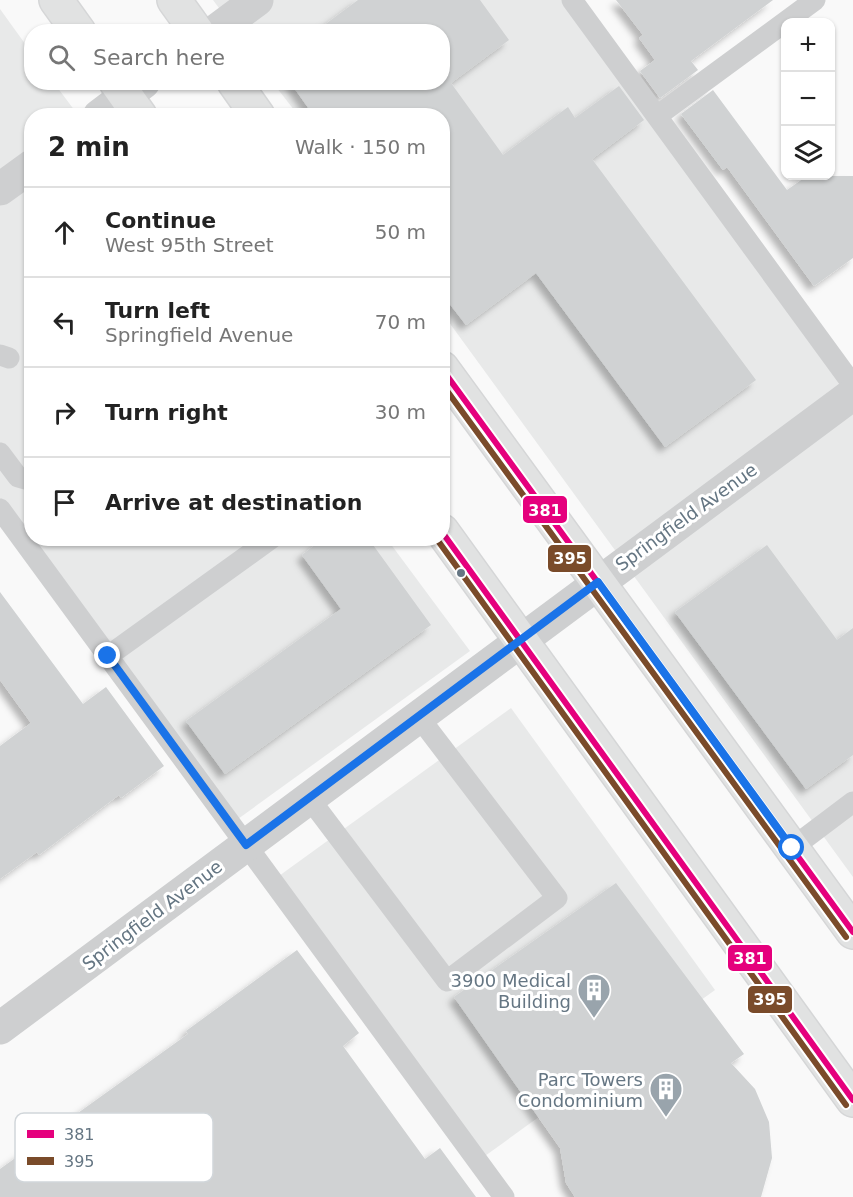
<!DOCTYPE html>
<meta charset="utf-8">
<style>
:root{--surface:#fff;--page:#f6f6f6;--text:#222;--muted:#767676;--line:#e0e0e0}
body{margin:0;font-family:"DejaVu Sans",sans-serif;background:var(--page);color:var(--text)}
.controls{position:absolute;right:18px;top:18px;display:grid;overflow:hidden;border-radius:12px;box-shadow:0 2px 4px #0004}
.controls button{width:54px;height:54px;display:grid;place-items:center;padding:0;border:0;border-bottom:2px solid var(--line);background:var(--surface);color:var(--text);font:30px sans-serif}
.stop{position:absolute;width:18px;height:18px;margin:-14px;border:4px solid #1a73e8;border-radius:50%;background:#fff}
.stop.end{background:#1a73e8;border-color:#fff;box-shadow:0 2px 6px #0008}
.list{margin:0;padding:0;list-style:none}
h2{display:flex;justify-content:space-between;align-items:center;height:78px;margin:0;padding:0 24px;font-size:26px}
h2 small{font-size:20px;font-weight:400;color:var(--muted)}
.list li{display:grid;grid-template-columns:39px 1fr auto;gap:18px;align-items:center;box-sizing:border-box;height:90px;padding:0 24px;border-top:2px solid var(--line)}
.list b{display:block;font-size:22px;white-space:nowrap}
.list p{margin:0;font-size:20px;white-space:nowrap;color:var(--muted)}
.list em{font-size:20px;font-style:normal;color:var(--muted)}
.icon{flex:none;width:33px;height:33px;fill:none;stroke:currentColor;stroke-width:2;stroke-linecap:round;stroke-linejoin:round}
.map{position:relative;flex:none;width:853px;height:1197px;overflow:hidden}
.search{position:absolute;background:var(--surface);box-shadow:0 2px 4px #0004;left:24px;top:24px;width:426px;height:66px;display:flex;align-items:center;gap:15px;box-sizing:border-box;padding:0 21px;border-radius:24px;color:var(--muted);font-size:22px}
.panel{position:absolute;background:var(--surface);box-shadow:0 2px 4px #0004;left:24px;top:108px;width:426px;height:438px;border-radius:24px}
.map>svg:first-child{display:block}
.built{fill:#e8e9e9}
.building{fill:#d0d2d3;filter:url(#shadow)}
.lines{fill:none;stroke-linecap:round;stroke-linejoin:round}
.primary-casing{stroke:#d5d6d7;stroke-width:36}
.lane{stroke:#cecfd0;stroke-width:21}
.street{stroke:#cecfd0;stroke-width:33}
.primary{stroke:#e1e2e2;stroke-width:33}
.bus-1-casing{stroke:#fff;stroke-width:10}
.bus-2-casing{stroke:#fff;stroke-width:10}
.bus-1{stroke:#e5007d;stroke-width:6}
.bus-2{stroke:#7a4b2a;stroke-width:6}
.route{stroke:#1a73e8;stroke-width:8}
.bus-dot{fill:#657683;stroke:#fff;stroke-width:2}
.labels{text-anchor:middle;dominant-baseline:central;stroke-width:6;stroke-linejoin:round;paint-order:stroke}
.street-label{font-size:18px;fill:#657683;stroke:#fff}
.poi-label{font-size:18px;fill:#657683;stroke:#fff;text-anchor:end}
.key{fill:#fff;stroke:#d1d6da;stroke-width:1.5}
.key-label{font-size:16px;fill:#657683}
.line-badge{stroke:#fff;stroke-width:2}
.badge-label{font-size:16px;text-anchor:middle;font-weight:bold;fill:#fff}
</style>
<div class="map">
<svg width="853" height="1197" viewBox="0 0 853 1197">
<defs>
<filter id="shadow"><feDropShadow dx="-5.5" dy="5.5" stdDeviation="3" flood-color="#0004"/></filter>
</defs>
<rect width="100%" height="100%" fill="#f9f9f9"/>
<!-- built -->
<path class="built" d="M213 0H572L853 385V877L443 314 442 116 298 115 273 83 442 82V32L236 31Z
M0 9 31 52 32 82 54 83 78 115 32 116V538L387 539 470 651 231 824 0 509Z
M511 708 715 990 478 1161 272 881Z"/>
<!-- building -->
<path class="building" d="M358 0H480L509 40 451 83 503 155 568 107 575 118 619 86 644 120 592 159 756 380 665 447 536 273 466 325 442 294V116H314L290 82H442V32H315Z
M616 0H773L691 61 698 70 660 98 640 71 655 60 639 38 643 35Z
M713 90 787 190 807 176H853V258L814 286 727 167 723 170 681 114Z
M324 538H368L431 625 225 774 186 721 341 609 302 555Z
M767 545 837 640 853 628V755L806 789 675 612Z
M0 592 83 704 106 687 164 766 121 798 119 795 39 855 37 852 0 879V746L31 723 0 680Z
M616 883 744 1054 731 1063 755 1089 769 1122 772 1158 761 1197H575L566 1183 560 1148 454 997Z
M297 950 359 1033 343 1046 425 1159 440 1148 476 1197H0V1169L188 1034 186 1031Z"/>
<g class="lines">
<!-- primary casing -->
<g class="primary-casing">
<path id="primary" d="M56 0 79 32
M174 0 197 32
M116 82 140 116
M234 82 258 116
M442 368 853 932
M442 531 853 1100"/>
</g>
<!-- lane -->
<path class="lane" d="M572 0 853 385
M657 116 815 0
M0 355 9 358
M0 453 18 477 32 481
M0 509 504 1197
M108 656 272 538
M309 798 447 981 557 898 418 716
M792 848 853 802"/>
<!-- street -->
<path class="street" d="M214 32 257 0
M99 116 144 82
M0 189 32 166
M0 1028 853 394"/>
<!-- primary -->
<use href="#primary" class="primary"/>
<!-- bus-1 casing -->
<g class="bus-1-casing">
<path id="bus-1" d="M442 369 853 932
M442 532 853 1100"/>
</g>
<!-- bus-2 casing -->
<g class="bus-2-casing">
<path id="bus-2" d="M442 384 846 937
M436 538 846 1105"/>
</g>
<!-- bus-1 -->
<use href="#bus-1" class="bus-1"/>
<!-- bus-2 -->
<use href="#bus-2" class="bus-2"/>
</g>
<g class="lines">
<!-- route -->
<path class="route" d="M108 656 246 845 598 582 792 848"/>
</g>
<!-- icons -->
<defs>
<g id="building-pin" transform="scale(1.725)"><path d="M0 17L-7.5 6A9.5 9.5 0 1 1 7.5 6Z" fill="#99a4ac" stroke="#fff"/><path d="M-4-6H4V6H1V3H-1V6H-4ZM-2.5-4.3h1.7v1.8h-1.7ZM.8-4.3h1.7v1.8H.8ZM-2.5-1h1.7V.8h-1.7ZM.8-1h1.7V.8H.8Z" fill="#fff"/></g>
</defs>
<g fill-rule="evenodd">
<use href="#building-pin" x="594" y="990"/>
<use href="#building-pin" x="666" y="1089"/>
</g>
<!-- markers -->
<circle class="bus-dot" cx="461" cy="573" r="5"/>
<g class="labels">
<!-- street labels -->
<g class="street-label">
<text transform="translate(686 517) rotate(-36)">Springfield Avenue</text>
<text transform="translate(152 915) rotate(-37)">Springfield Avenue</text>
</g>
<!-- poi labels -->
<g class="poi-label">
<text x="571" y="980">3900 Medical<tspan x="571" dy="21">Building</tspan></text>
<text x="643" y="1079">Parc Towers<tspan x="643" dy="21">Condominium</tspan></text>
</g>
</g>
<!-- legend -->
<rect x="15" y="1113" width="198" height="69" rx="9" class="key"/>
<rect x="27" y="1130" width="27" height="8" fill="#e5007d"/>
<rect x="27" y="1157" width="27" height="8" fill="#7a4b2a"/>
<g class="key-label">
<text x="64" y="1140">381</text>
<text x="64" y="1167">395</text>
</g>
<g class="line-badge">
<rect x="522" y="495" width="46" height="29" rx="6" fill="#e5007d"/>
<rect x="547" y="544" width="45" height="29" rx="6" fill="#7a4b2a"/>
<rect x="727" y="944" width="46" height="28" rx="6" fill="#e5007d"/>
<rect x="747" y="985" width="46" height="29" rx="6" fill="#7a4b2a"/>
</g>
<g class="badge-label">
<text x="545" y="516">381</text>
<text x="570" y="564">395</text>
<text x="750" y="964">381</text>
<text x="770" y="1005">395</text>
</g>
</svg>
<div class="controls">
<button>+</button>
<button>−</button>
<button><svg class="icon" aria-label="layers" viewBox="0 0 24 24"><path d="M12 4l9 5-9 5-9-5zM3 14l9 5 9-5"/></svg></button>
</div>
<div class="stop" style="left:792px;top:848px"></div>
<div class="stop end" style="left:108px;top:656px"></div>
<div class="search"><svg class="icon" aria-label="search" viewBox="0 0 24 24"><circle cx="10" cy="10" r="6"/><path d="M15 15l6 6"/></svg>Search here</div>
<section class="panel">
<h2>2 min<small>Walk · 150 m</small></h2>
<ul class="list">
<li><svg class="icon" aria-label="ahead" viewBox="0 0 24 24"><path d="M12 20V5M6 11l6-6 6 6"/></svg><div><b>Continue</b><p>West 95th Street</p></div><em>50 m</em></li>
<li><svg class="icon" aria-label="left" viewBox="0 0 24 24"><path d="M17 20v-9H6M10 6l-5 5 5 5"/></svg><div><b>Turn left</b><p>Springfield Avenue</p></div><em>70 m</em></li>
<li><svg class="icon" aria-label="right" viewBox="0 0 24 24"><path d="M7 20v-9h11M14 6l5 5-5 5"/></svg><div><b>Turn right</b></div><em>30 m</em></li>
<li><svg class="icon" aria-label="arrive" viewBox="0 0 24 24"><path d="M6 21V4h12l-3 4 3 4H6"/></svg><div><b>Arrive at destination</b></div></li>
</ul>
</section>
</div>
